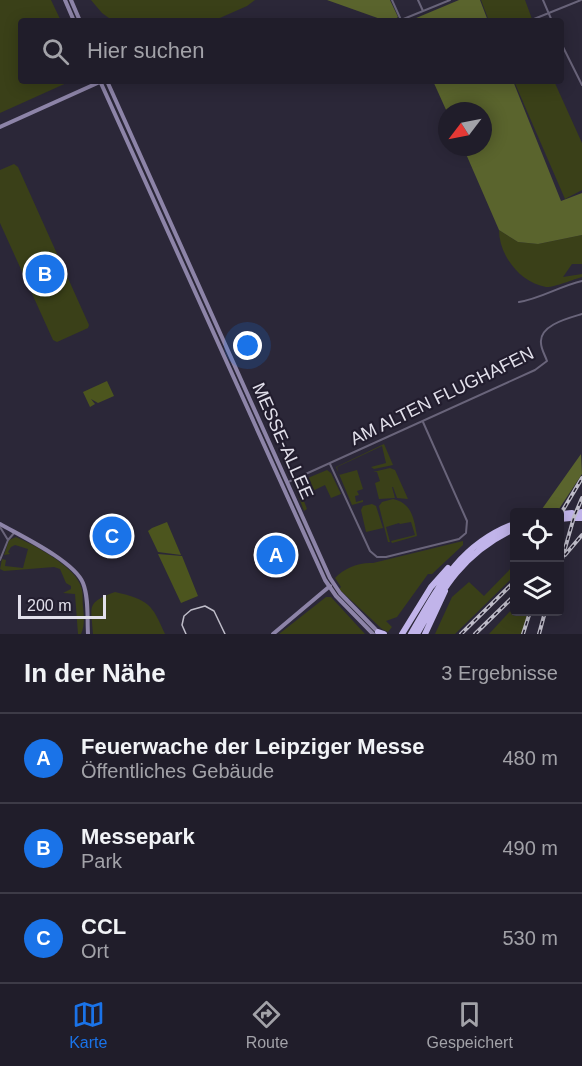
<!DOCTYPE html>
<html lang="de">
<meta charset="utf-8">
<style>
:root{--surface:#201d2a;--page:#2d2a36;--text:#f1f3f6;--muted:#a2a2a8;--line:#3d3b47;--accent:#1a73e8}
body{margin:0;font-family:Helvetica,sans-serif;background:var(--page);color:var(--text)}
.controls{position:absolute;right:18px;bottom:18px;display:grid;overflow:hidden;border-radius:6px;box-shadow:0 3px 15px #0003}
.controls button{width:54px;height:54px;display:grid;place-items:center;padding:0;border:0;border-bottom:2px solid var(--line);background:var(--surface);color:var(--text);font:30px sans-serif}
.compass{position:absolute;left:438px;top:102px;width:54px;height:54px;border-radius:50%;background:var(--surface);box-shadow:0 3px 15px #0003;rotate:238deg}
.scale{position:absolute;left:18px;bottom:15px;width:88px;box-sizing:border-box;padding-left:6px;border:3px solid #e2e0eb;border-top:0;font-size:16px;line-height:21px;white-space:nowrap;color:#e2e0eb;-webkit-text-stroke:4px #221d2e;paint-order:stroke}
.you{position:absolute;left:248px;top:346px;width:21px;height:21px;margin:-15px;border:4px solid #fff;border-radius:50%;background:#1a73e8;box-shadow:0 0 0 9px #1a73e833}
.badge{display:grid;place-items:center;width:39px;height:39px;border-radius:50%;background:var(--accent);color:#fff;font-size:20px;font-weight:700}
.pin{position:absolute;translate:-50% -50%;border:3px solid #fff;box-shadow:0 2px 6px #0006}
.list{margin:0;padding:0;list-style:none}
h2{display:flex;justify-content:space-between;align-items:center;height:78px;margin:0;padding:0 24px;font-size:26px}
h2 small{font-size:20px;font-weight:400;color:var(--muted)}
.list li{display:grid;grid-template-columns:39px 1fr auto;gap:18px;align-items:center;box-sizing:border-box;height:90px;padding:0 24px;border-top:2px solid var(--line)}
.list b{display:block;font-size:22px;white-space:nowrap}
.list p{margin:0;font-size:20px;white-space:nowrap;color:var(--muted)}
.list em{font-size:20px;font-style:normal;color:var(--muted)}
.icon{flex:none;width:33px;height:33px;fill:none;stroke:currentColor;stroke-width:2;stroke-linecap:round;stroke-linejoin:round}
.map{position:relative;flex:none;width:582px;height:634px;overflow:hidden}
.search{position:absolute;background:var(--surface);box-shadow:0 3px 15px #0003;left:18px;right:18px;top:18px;height:66px;display:flex;align-items:center;gap:15px;box-sizing:border-box;padding:0 21px;border-radius:6px;color:var(--muted);font-size:22px}
.sheet{height:348px;background:var(--surface)}
nav{display:flex;justify-content:space-around;align-items:center;box-sizing:border-box;height:84px;border-top:2px solid var(--line);background:var(--surface);font-size:16px;color:var(--muted)}
nav a{display:grid;justify-items:center;gap:3px}
nav .on{color:var(--accent)}
.map>svg:first-child{display:block}
.green{fill:#3a4018}
.forest{fill:#5a642d}
.water{fill:#4c551e}
.lines{fill:none;stroke-linecap:round;stroke-linejoin:round}
.street{stroke:#69647a;stroke-width:2}
.secondary{stroke:#8d84a8;stroke-width:4}
.highway{stroke:#c1b4ea;stroke-width:6}
.tram{stroke:#bebcc8;stroke-width:1.5}
.rail-casing{stroke:#bebcc8;stroke-width:4}
.rail{stroke:#221d2e;stroke-width:1.5;stroke-dasharray:4.5;stroke-linecap:butt}
.labels{text-anchor:middle;dominant-baseline:central;stroke-width:4.5;stroke-linejoin:round;paint-order:stroke}
.street-label{font-size:18px;fill:#e2e0eb;stroke:#221d2e}
</style>
<div class="map">
<svg width="582" height="634" viewBox="0 0 582 634">
<rect width="100%" height="100%" fill="#2b2738"/>
<!-- green -->
<path class="green" d="M0 0H51L61 21H21V81H71L0 113Z
M91 0H255L247 6 213 21H113L102 13Z
M481 0H525L532 19 527 21H489Z
M514 81H554L582 143V190L565 199Z
M14 164 18 167 89 325 88 328 57 342 53 340 0 223V170Z
M499 230 518 242 538 244 582 235V264H572L563 277 582 274V277C574 279 553 288 546 287 520 283 499 255 499 230Z
M384 444 393 465 374 469 371 467 386 463 382 446 337 467 339 475 357 470 363 489 357 491 359 495 355 496 356 502 363 500V502L352 505 336 467Z
M390 468 395 470 408 499 397 498 393 487H392L395 498 379 499 375 483 380 481 377 472H373Z
M327 470 331 473 341 494 331 498 325 485 302 496 307 509 304 511 295 487 303 480Z
M393 499C412 503 414 519 417 536L392 543 391 541 415 535 411 522 400 524 399 523 386 527 390 542H388L379 506 382 502Z
M372 504 376 506 383 528 366 532 361 510 363 506Z
M16 537C34 545 72 565 80 584 84 592 82 599 83 607 84 615 85 626 81 634H78L75 594 63 593 71 589V586L66 583 60 569 54 567 4 571 0 569 2 559 6 560 5 566 23 568 28 549 15 545 11 547 8 552 10 554 4 555 9 540Z
M463 541V545L432 574H428L397 617 386 621 392 627 388 632 382 629 339 589 341 587 335 578C344 568 360 562 373 563Z
M514 565V576L455 634H435L452 597 469 582 484 596Z
M115 592C149 600 152 604 165 634H93C91 605 86 603 115 592Z
M326 597H331L365 634H279Z
M514 607V612H528L522 634H489Z"/>
<!-- forest -->
<path class="forest" d="M327 0H390L398 17 393 21H386Z
M459 0H480L488 21H409Z
M433 81H513L561 201 582 193V235L538 244 518 242 499 230 463 147H483V111L447 112Z
M581 454 582 474 559 509H542Z"/>
<!-- water -->
<path class="water" d="M107 381 114 396 98 403 91 399 95 404 90 407 83 392Z
M167 522 181 555 158 552 148 531 152 528Z
M158 554 182 556 198 596 181 603Z"/>
<g class="lines">
<!-- street -->
<path class="street" d="M392 0 401 20 450 0
M418 0 423 11
M543 0 552 21
M529 21 581 0
M561 43 582 85
M519 302C540 299 560 286 582 281
M330 464 370 551 377 557H386L459 539 466 533 467 521 423 422
M288 482 535 370 547 361C545 355 541 349 541 343 539 325 569 318 582 314
M0 527 8 540
M0 560 8 540 15 532"/>
<!-- secondary -->
<path class="secondary" d="M65 0 74 21
M71 0 80 21
M100 81 325 580 336 596 373 634
M107 81 330 578 340 593 378 632
M0 127 102 81
M0 524C21 536 74 561 83 583 89 598 87 618 88 634
M273 634 330 586"/>
<!-- highway -->
<path class="highway" d="M577 513 582 512
M561 514 572 513
M575 518H582
M560 519 570 518
M378 632 384 634
M402 634 431 587 448 568
M411 634C438 587 460 544 514 524
M417 634C443 588 464 552 514 529
M425 634 445 591"/>
<!-- tram -->
<path class="tram" d="M186 634 182 625 184 616 191 610 205 606 214 611 225 634"/>
<!-- rail casing -->
<g class="rail-casing">
<path id="rail" d="M560 515 582 478
M565 555 582 535
M560 566 574 517 582 498
M461 634 514 582
M475 634 514 596
M523 634 530 612
M539 634 545 612"/>
</g>
<!-- rail -->
<use href="#rail" class="rail"/>
</g>
<g class="labels">
<!-- street labels -->
<g class="street-label">
<text transform="translate(442 396) rotate(-26)">AM ALTEN FLUGHAFEN</text>
<text transform="translate(283 441) rotate(66)">MESSE-ALLEE</text>
</g>
</g>
</svg>
<div class="controls">
<button><svg class="icon" aria-label="locate" viewBox="0 0 24 24"><circle cx="12" cy="12" r="6"/><path d="M12 2v4M12 18v4M2 12h4M18 12h4"/></svg></button>
<button><svg class="icon" aria-label="layers" viewBox="0 0 24 24"><path d="M12 4l9 5-9 5-9-5zM3 14l9 5 9-5"/></svg></button>
</div>
<svg class="compass" viewBox="-18 -18 36 36"><path d="M0-13l5 13h-10z" fill="#e53935"/><path d="M0 13l5-13h-10z" fill="#a2a2a8"/></svg>
<div class="scale">200 m</div>
<div class="you"></div>
<div class="pin badge" style="left:276px;top:555px">A</div>
<div class="pin badge" style="left:45px;top:274px">B</div>
<div class="pin badge" style="left:112px;top:536px">C</div>
<div class="search"><svg class="icon" aria-label="search" viewBox="0 0 24 24"><circle cx="10" cy="10" r="6"/><path d="M15 15l6 6"/></svg>Hier suchen</div>
</div>
<section class="sheet">
<h2>In der Nähe<small>3 Ergebnisse</small></h2>
<ul class="list">
<li><span class="badge">A</span><div><b>Feuerwache der Leipziger Messe</b><p>Öffentliches Gebäude</p></div><em>480 m</em></li>
<li><span class="badge">B</span><div><b>Messepark</b><p>Park</p></div><em>490 m</em></li>
<li><span class="badge">C</span><div><b>CCL</b><p>Ort</p></div><em>530 m</em></li>
</ul>
</section>
<nav>
<a class="on"><svg class="icon" aria-label="map" viewBox="0 0 24 24"><path d="M3 6l6-2 6 2 6-2v14l-6 2-6-2-6 2zM9 4v14M15 6v14"/></svg>Karte</a>
<a><svg class="icon" aria-label="directions" viewBox="0 0 24 24"><path d="M12 3l9 9-9 9-9-9zM9 14v-3h6M13 9l2 2-2 2"/></svg>Route</a>
<a><svg class="icon" aria-label="saved" viewBox="0 0 24 24"><path d="M7 4h10v16l-5-4-5 4z"/></svg>Gespeichert</a>
</nav>
